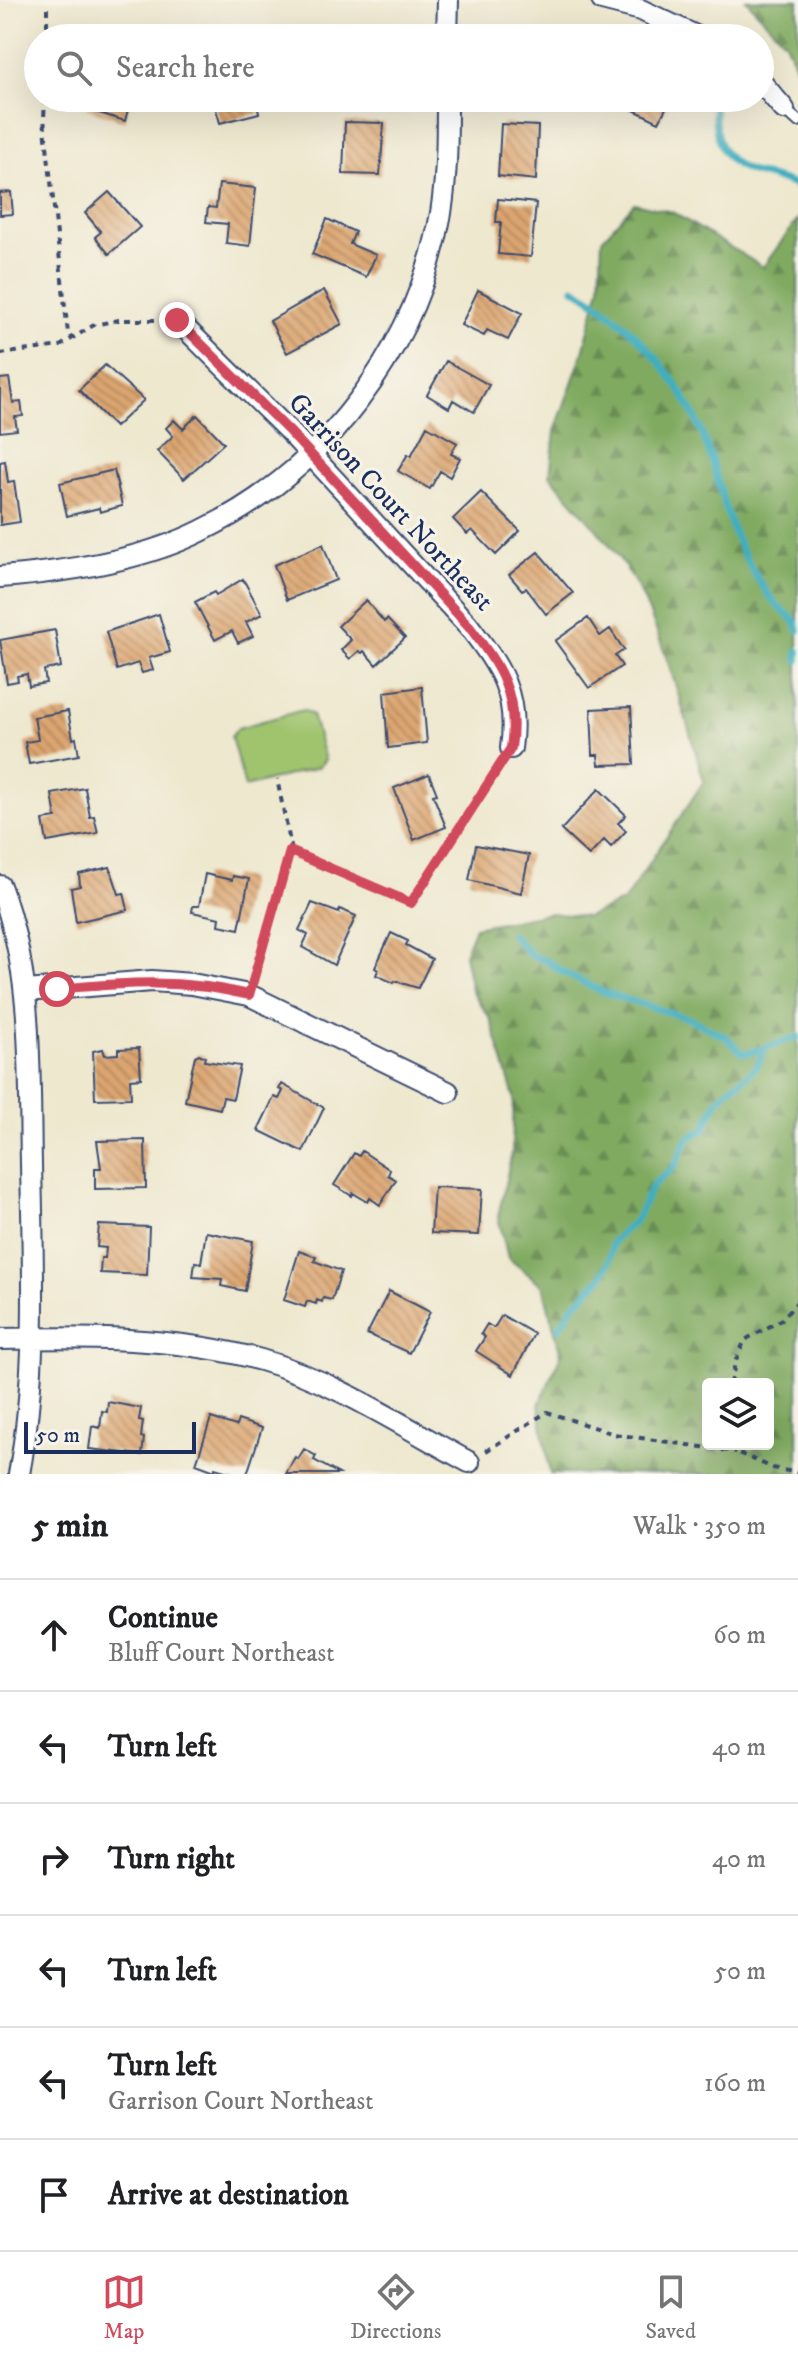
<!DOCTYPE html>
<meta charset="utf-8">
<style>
:root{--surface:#fff;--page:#f6f6f6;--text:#202124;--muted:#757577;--line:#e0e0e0;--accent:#d1495b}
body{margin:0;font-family:"IM FELL DW Pica",serif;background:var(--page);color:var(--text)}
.controls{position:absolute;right:24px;bottom:24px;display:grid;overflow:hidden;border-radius:8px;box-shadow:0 8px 32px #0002}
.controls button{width:72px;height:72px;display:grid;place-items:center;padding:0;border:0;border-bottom:2px solid var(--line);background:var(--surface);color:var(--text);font:40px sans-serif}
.scale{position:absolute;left:24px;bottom:20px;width:172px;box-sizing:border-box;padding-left:8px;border:4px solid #1b2f5e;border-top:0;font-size:22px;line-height:28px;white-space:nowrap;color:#1b2f5e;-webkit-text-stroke:6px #f7f3e8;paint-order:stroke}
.stop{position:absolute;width:24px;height:24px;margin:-18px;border:6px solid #d1495b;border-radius:50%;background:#fff}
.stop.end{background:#d1495b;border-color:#fff;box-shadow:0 2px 8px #0008}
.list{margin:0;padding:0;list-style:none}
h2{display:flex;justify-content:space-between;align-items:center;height:104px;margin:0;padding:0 32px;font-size:34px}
h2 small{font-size:26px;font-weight:400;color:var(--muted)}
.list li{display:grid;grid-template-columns:52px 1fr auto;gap:24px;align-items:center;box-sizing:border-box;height:112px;padding:0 32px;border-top:2px solid var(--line)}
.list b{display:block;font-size:30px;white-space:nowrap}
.list p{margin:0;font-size:26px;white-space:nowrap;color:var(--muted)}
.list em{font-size:26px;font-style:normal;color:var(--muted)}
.icon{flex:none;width:44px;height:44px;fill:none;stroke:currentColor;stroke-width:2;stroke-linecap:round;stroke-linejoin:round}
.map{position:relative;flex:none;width:798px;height:1474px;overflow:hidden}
.search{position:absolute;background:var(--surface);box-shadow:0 8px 32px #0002;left:24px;right:24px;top:24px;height:88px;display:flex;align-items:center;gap:20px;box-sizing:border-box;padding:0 28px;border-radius:44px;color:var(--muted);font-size:30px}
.sheet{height:776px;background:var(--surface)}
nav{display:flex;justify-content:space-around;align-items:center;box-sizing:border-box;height:112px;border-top:2px solid var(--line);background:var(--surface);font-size:22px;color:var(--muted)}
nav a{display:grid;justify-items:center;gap:4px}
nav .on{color:var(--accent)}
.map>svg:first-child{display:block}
.forest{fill:url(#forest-firs);stroke:#4e6c60;stroke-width:2;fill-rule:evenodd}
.park{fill:#a0c46e;stroke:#5e7a66;stroke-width:2}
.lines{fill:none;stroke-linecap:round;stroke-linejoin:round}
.stream{stroke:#41aebf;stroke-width:7}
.building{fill:url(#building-back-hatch)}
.lane-casing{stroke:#3b4b6f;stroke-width:14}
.street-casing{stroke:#3b4b6f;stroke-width:24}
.path{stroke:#3b4b6f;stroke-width:4;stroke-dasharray:6 6;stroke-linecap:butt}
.lane{stroke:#fff;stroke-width:10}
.street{stroke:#fff;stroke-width:20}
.route{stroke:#d1495b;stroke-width:10}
.labels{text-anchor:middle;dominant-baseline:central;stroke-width:6;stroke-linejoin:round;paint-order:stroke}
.street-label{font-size:28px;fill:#1b2f5e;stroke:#f7f3e8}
</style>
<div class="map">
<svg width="798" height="1474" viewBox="0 0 798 1474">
<defs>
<pattern id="forest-firs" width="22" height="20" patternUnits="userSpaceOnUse" patternTransform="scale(2)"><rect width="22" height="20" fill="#80aa61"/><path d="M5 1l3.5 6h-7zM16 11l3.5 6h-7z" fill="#688b53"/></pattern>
<pattern id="building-back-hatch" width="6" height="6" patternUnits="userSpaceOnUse" patternTransform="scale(2)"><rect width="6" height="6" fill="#dca56f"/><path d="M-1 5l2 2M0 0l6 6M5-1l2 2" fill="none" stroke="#b2875e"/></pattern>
</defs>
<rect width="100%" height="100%" fill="#f7f3e8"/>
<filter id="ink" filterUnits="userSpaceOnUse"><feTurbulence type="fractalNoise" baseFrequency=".0125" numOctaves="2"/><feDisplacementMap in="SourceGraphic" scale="16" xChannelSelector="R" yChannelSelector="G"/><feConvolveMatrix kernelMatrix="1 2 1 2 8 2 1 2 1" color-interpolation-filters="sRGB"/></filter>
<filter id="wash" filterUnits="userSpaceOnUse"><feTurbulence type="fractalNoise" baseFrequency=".006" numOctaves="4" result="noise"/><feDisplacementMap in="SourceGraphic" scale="32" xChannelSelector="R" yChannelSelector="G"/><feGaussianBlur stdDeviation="1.8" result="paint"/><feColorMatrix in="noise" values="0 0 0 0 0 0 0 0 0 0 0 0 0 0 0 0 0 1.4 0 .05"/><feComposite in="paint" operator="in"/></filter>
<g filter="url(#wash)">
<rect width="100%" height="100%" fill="#eee8cf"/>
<!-- forest -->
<path class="forest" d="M746 0H798V71L785 42Z
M634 203 672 212 763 267 798 219V1474H550L539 1405 561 1355 543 1286 508 1258 498 1217 512 1152 514 1097 490 1018 471 990 464 954 475 927 550 913 587 917 624 901 704 781C686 720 669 656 643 598 621 552 582 514 550 475L555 431 583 352 600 287 602 239ZM708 1384H768V1444H708Z"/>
<!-- park -->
<path class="park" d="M303 710 312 715 325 760 318 767 245 787 231 737 238 728Z"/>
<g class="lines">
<!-- stream -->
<path class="stream" d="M714 98C715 138 717 164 762 175 775 179 786 180 798 187
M574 288C628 320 675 371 700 428 717 468 723 513 742 551 751 569 762 587 775 603 783 614 795 615 798 630
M798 651V660
M512 935 532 956 545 960 566 974 603 992 690 1019 726 1037 742 1053H749L798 1037
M558 1329 573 1306 600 1279 609 1262 613 1241 636 1220 652 1186 675 1166 687 1139 705 1129C709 1117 714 1104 723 1095 739 1079 758 1074 764 1049"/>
</g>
<g id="blocks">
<!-- building -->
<path class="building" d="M90 98H131L125 121 86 109Z
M216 98H255L259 113 220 123 214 102 217 101Z
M624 98H671L659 122 621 104Z
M345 122 384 123 380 175 343 174Z
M501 124 538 126 536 180 498 176Z
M219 184 256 188 250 246 226 243 228 224 206 222 208 207 216 208Z
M11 192 13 214 0 215V193Z
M109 192 140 227 109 254 95 237 101 232 85 213Z
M498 199 536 203 531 257 498 254 501 222H496Z
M327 219 355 232 350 244 376 255 366 277 312 254Z
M324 290 342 324 287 353 270 321Z
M478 290 522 313 508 340 487 330 484 336 461 325Z
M446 361 489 385 474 412 453 400 449 408 427 395Z
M105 365 144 400 115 427 79 390Z
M9 378 13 403 21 402 23 416 15 417 17 430 0 432V379Z
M197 415 224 443 184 479 157 451 173 436 166 428 174 420 183 429Z
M427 426 457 443 451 454 460 458 450 477 440 471 430 489 398 471 408 454 411 456Z
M5 461 8 482 14 481 20 522 0 525V462Z
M114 470 122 506 100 512 99 508 67 516 60 483Z
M481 492 520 531 496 555 472 530 467 534 453 519Z
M323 544 336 580 287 600 274 565Z
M538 552 573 593 546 614 526 588 522 590 509 575Z
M243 579 262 614 246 622 253 636 238 643 232 631 215 640 195 602 214 592 216 595Z
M366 600 384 622 387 619 405 638 376 665 364 651 362 653 359 651 350 659 341 650 351 640 338 626Z
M159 614 170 652 149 658 153 670 142 673 138 663 117 670 106 632Z
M588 618 600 636 610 629 624 650 615 656 622 666 589 688 555 641Z
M55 630 61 667 44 670 46 683 29 686 27 674 17 676 18 681 7 683 0 640Z
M422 687 427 743 388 748 384 692Z
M631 707 634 764 599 765 598 755H593L591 709Z
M68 711 73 739 76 738 79 755 29 764 25 742 38 740 34 717Z
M429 774 437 794 433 795 446 827 414 840 394 788Z
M85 788 90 817 94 816 98 833 47 842 43 820 56 818 52 794Z
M599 789 626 815 618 823 626 831 611 847 604 840 589 856 561 830Z
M476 845 529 855 521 893 469 880Z
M110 867 119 894 124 893 128 910 76 922 71 888 80 886 79 874Z
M205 874 232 880 233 876 249 879 239 929 219 925 220 918 192 912 193 906H199Z
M312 903 339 913 340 909 356 916 334 965 302 947 308 935 299 930Z
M391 933 408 941 406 945 432 959 418 988 395 981 394 983 376 975 378 970 375 968Z
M139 1048 141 1078 130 1079 131 1098 95 1099 93 1051 103 1049 105 1055 118 1054V1049Z
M199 1054 205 1057 204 1061 240 1066 233 1099 223 1097 220 1109 185 1101 195 1056Z
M282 1084 324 1108 303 1152 258 1130 274 1097 279 1099 283 1091 279 1089Z
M145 1140 146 1188 95 1189V1168H101L97 1141Z
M362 1151 390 1170 388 1175 396 1180 380 1205 370 1198 368 1202 353 1193 352 1196 334 1185 354 1153 359 1156Z
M434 1187 482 1189 479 1235 431 1233Z
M99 1225 149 1227 147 1275 100 1273 101 1258H105L106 1248 97 1247Z
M206 1232 253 1241 245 1291 221 1286 222 1279 193 1277 195 1262 201 1263Z
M299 1251 316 1257 314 1261 341 1271 332 1300 323 1298 322 1302 317 1300 316 1304 307 1301 305 1307 284 1300Z
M389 1291 430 1312 409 1353 367 1334Z
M502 1315 534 1334 513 1375 476 1351 485 1337 481 1334 487 1324 494 1328Z
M108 1402 141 1408 139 1420 143 1421 141 1437 144 1438 142 1455 89 1449 92 1426 100 1428 102 1411 107 1412Z
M211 1418 236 1426 238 1420 262 1428 247 1474H235L215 1468V1471L196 1464Z
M304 1449 316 1456 314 1460 339 1474H286L295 1457 298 1459Z"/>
</g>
</g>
<g filter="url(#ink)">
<use href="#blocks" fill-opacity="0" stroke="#3b4b6f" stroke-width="2"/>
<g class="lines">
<!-- lane casing -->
<g class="lane-casing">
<path id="lane" d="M784 109 798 121"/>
</g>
<!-- street casing -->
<g class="street-casing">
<path id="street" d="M602 0 641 10 700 38
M447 38 448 0
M760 81 784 109
M177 320 290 432 468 625C500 667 519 694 511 748
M0 577C66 572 141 561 201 531 325 471 417 349 441 213 447 175 447 137 447 98
M0 886C34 975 29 1070 31 1164 33 1268 38 1371 19 1474
M26 991 152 981 192 984 249 995 448 1092
M0 1339C84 1337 179 1337 261 1360 335 1381 402 1426 469 1462"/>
</g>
<!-- path -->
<path class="path" d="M47 38V7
M45 98 44 119 68 333 72 337
M0 354 60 346 94 325 119 320H158
M290 851 411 903 502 763
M254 977 291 847 277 779
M731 1384 735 1362 745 1340 781 1320 798 1301
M733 1444 736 1452 773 1468 798 1473
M486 1451 547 1412 614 1434 736 1452"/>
<!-- lane -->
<use href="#lane" class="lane"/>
<!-- street -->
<use href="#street" class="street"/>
</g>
</g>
<g class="lines" filter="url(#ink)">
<!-- route -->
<path class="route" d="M57 989C126 983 180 978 249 995L290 851 411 903 511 748C519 694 500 667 468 625L290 432 177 320"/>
</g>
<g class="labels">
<!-- street labels -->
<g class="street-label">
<text transform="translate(391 502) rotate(47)">Garrison Court Northeast</text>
</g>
</g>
</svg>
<div class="controls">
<button><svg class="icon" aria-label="layers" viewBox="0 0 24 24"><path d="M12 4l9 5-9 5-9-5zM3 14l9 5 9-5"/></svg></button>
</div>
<div class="scale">50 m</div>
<div class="stop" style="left:57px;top:989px"></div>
<div class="stop end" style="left:177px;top:320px"></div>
<div class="search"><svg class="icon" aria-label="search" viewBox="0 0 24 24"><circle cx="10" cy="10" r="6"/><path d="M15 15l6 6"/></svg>Search here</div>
</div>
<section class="sheet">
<h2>5 min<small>Walk · 350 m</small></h2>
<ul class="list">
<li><svg class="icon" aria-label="ahead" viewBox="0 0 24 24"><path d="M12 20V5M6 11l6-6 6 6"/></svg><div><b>Continue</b><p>Bluff Court Northeast</p></div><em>60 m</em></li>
<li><svg class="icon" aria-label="left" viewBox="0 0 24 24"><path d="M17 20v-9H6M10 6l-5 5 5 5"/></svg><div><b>Turn left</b></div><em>40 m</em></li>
<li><svg class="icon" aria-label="right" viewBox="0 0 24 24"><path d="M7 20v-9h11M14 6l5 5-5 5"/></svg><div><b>Turn right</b></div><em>40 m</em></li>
<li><svg class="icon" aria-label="left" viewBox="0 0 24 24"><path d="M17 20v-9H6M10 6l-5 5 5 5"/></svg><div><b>Turn left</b></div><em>50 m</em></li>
<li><svg class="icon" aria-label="left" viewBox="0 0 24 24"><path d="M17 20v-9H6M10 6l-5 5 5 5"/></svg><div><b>Turn left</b><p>Garrison Court Northeast</p></div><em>160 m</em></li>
<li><svg class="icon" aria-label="arrive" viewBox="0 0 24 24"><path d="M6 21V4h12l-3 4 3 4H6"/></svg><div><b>Arrive at destination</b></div></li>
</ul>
</section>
<nav>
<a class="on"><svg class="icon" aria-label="map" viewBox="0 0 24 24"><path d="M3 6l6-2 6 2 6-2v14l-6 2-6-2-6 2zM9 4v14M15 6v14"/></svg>Map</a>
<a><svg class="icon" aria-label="directions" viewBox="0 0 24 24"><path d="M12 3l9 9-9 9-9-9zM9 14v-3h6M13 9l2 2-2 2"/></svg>Directions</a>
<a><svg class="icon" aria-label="saved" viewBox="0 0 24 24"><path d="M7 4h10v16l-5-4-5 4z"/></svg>Saved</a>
</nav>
